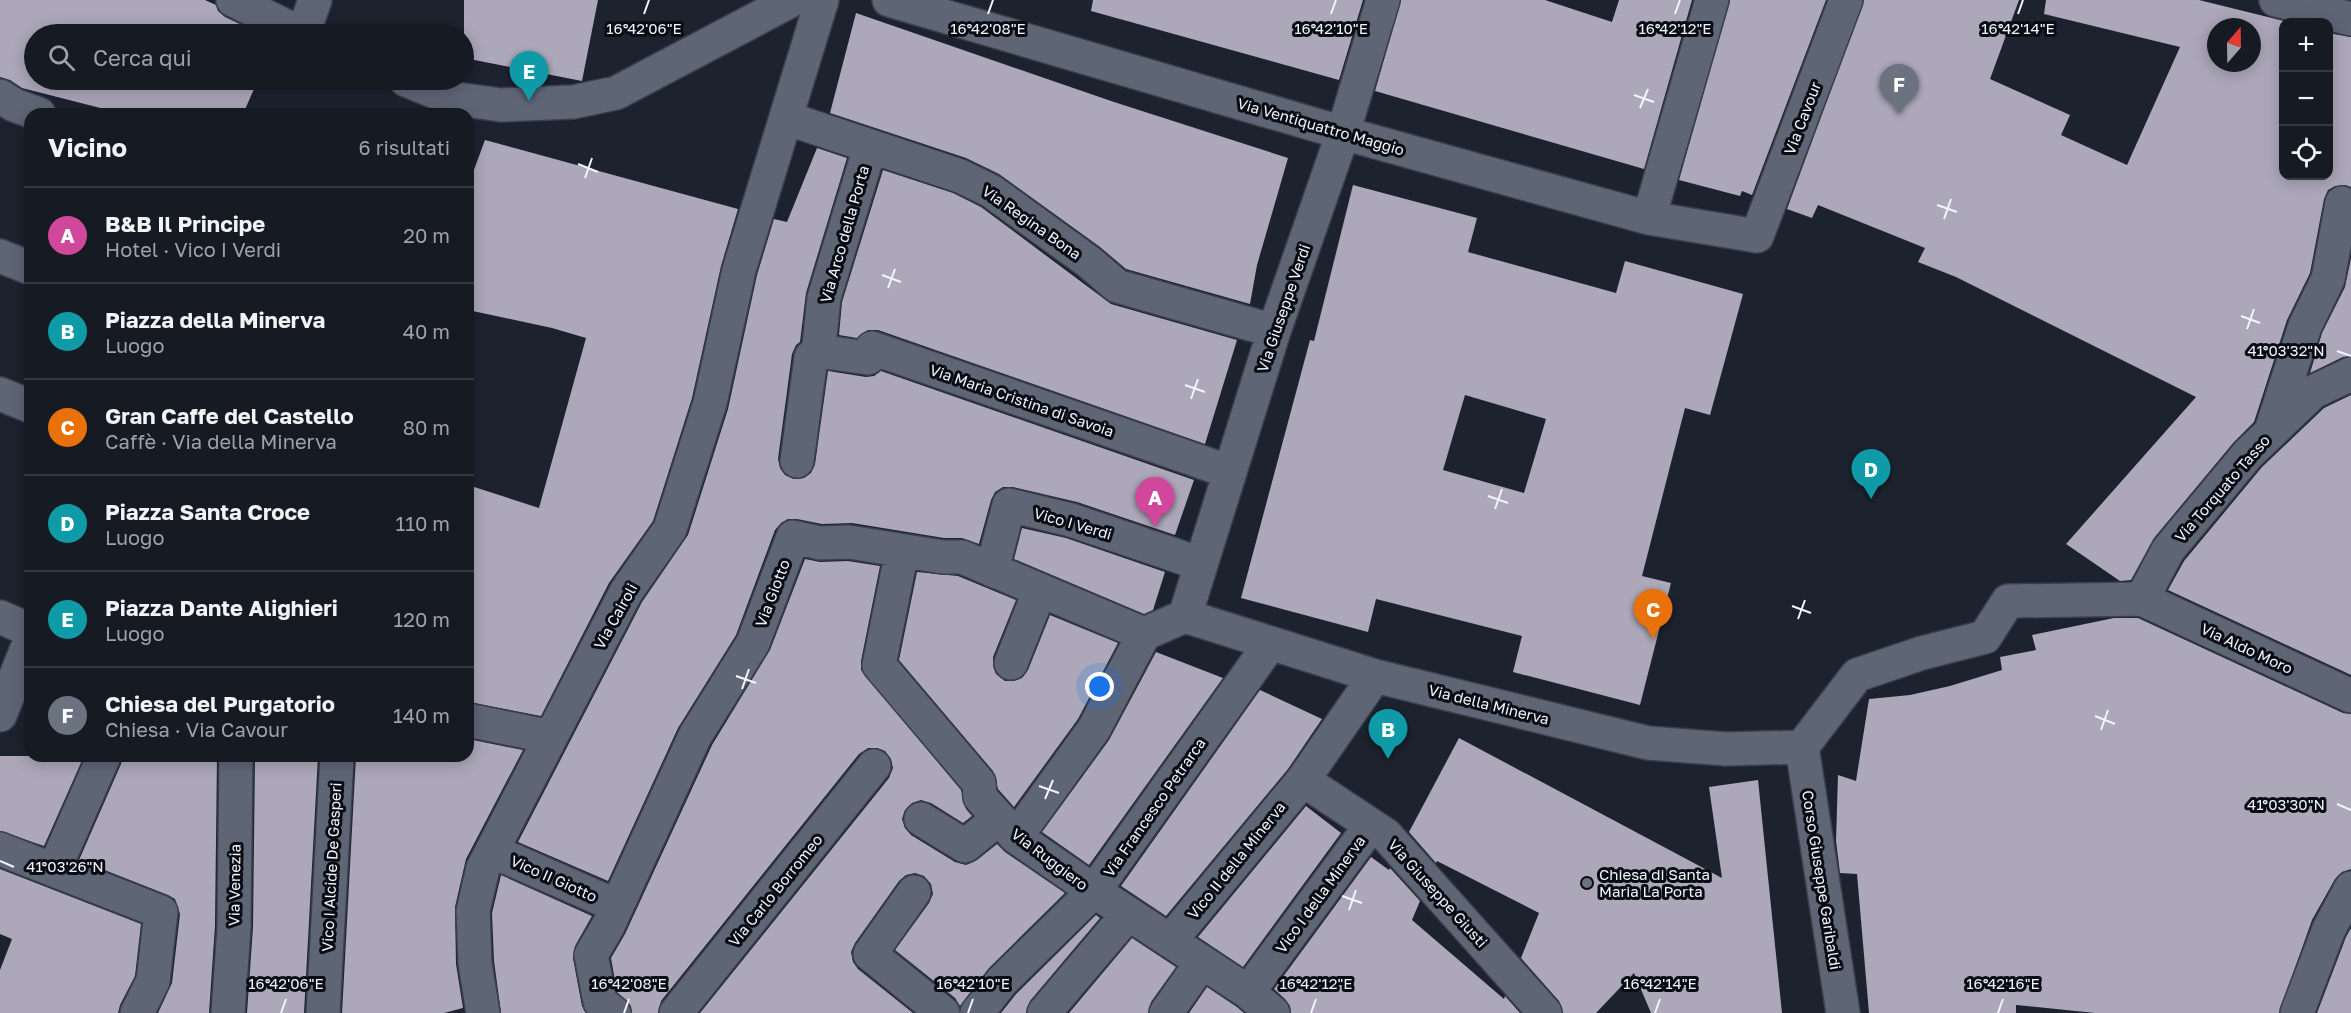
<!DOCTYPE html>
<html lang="it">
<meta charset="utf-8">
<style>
:root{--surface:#161a23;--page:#232730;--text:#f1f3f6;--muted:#9ea1a6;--line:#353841;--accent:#ef9ab9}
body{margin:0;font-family:"Golos Text",sans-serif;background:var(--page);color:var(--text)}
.controls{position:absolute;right:18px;top:18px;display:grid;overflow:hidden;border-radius:12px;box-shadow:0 3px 15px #0003}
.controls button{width:54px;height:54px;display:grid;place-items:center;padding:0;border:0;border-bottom:2px solid var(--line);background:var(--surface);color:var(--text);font:30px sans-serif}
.compass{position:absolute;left:2207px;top:18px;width:54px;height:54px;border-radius:50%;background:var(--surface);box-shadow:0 3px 15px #0003;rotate:20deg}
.you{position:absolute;left:1100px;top:687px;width:21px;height:21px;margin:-15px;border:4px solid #fff;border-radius:50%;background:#1a73e8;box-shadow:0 0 0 9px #1a73e833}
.badge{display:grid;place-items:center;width:39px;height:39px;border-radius:50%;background:var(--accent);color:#fff;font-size:20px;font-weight:700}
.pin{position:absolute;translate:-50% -50px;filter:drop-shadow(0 2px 3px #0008)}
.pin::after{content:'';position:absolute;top:32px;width:21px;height:18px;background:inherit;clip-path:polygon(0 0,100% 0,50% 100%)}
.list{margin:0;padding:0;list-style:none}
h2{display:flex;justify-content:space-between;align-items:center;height:78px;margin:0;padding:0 24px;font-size:26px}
h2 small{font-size:20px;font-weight:400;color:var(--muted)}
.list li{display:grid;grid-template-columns:39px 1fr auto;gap:18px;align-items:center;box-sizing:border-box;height:96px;padding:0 24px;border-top:2px solid var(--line)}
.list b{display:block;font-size:22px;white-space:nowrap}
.list p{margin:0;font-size:20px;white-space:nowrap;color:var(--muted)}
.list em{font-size:20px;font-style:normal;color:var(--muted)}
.icon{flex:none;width:33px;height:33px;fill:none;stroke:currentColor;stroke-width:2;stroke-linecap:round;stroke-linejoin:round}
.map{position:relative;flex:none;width:2351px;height:1013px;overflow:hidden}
.search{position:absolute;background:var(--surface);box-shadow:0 3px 15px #0003;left:24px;top:24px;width:450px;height:66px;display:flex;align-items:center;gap:15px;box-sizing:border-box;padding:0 21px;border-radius:33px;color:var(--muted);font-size:22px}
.panel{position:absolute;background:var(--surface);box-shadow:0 3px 15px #0003;left:24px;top:108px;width:450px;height:654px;border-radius:18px}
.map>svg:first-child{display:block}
.building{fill:#aca7b9;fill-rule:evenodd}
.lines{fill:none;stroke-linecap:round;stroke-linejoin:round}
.minor-casing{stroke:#3a3f4a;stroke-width:36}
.minor{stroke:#5e6575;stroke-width:33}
.ticks{fill:none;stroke:#f0f5fe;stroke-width:2}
.worship-dot{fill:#6b7280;stroke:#090c12;stroke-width:2}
.labels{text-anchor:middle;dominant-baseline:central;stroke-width:6;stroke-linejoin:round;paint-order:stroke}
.street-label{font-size:15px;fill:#f0f5fe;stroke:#090c12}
.poi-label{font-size:15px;fill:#f0f5fe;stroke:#090c12;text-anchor:start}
.ticks-label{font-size:15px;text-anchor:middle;fill:#f0f5fe;stroke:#090c12;stroke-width:6;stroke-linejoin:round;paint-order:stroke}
</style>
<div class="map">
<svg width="2351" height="1013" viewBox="0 0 2351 1013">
<rect width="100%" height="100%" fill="#1d222f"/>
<!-- building -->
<path class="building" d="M0 0H205L216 5 218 11 225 17 261 34H34V80H258L243 114 120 113 22 88 10 80 0 77Z
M464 0H598L582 81 464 58Z
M1093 0H1363L1339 80 1091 11Z
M1401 0H1545L1612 22 1619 0H1692L1644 169 1375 91Z
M1730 0H1826L1752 195 1742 191 1740 196 1679 180Z
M1864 0H2019L1990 79 2070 115 2061 135 2127 165 2180 47 2044 14 2046 0H2199L2288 22H2283V176H2328V33L2351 37V187L2345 185 2335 186 2328 190 2324 199 2310 273 2287 320 2254 422 2234 442 2154 538 2131 580 2120 581 2066 544 2196 397 1956 277 1918 262 1925 248 1818 205 1812 218 1787 209ZM2216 27H2252V63H2216Z
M856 13 1114 102 1288 158 1257 265 1250 304 1126 269 1100 247 999 174 966 158 830 113Z
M485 140 738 209 721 266 692 398 653 521 609 583 541 716 468 702V485L539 508 586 338 552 328 468 310V186Z
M817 148 847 158 806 293 800 342 796 345 792 354 778 459 780 468 785 475 794 479 804 478 811 473 815 464 828 371 866 377 874 376 881 371 1194 480 1175 535 1077 502 1013 487H1003L995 492 991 500 979 544 962 538H944L852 523 822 524 797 519H788L781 523 775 530 736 635 678 728 608 881 518 842 642 602 688 535 728 409 757 275 774 219 787 222Z
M883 170 953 193 981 207 1111 304 1237 340 1205 444 878 330H868L857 338 839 335 842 302Z
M1353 185 1477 218 1468 252 1616 293 1625 261 1743 294 1710 415 1685 408 1642 576 1671 583 1640 705 1513 672 1522 636 1376 599 1368 632 1241 598 1310 340 1314 341ZM1465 395 1546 419 1524 493 1443 470Z
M2351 258V356L2343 357 2310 373 2322 333 2345 287Z
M2351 395V675L2168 590 2184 561 2262 467 2324 408Z
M1022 528 1066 538 1165 572 1153 610 1144 614 1014 559Z
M805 559 820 562 848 561 880 566 861 661V670L961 790 966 809 972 816 963 823 931 803 921 800 912 803 905 810 902 819 905 828 911 835 955 862 966 865 977 860 997 844 1005 852 1065 893 989 968 960 1006 955 998 895 950 929 903 933 894 931 884 924 876 915 873 906 875 899 881 855 943 851 952 853 962 858 969 913 1013H700L889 778 893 768 891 759 885 751 877 748H868L859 754 661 1001 658 1013H632L631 1006 617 992 611 958 625 934 712 745 770 650Z
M917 572 958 576 1016 600 993 657V666L996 674 1005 681H1014L1022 678 1028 670 1050 615 1118 643 1078 719 1014 807 998 789 993 771 899 660Z
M2114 618H2138L2343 713 2351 714V869L2342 872 2335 879 2312 920 2279 1013H2095L2016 1005V1013H1869L1857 874 1840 873 1836 841 1838 775 1856 781 1869 699 1910 695 1950 686 2002 670 2000 657 2036 650 2032 635Z
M1156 652 1223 678 1089 865 1042 832 1109 740Z
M1260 690 1322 719 1288 769 1166 916 1121 886Z
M1459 738 1722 878 1709 787 1758 780 1782 1013H1651L1634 973 1596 1013H1563L1559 1001 1521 958 1539 913 1437 861 1436 863 1409 832Z
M468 739 523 750 466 859 455 907 456 964 463 1008 444 1013H342L356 756H468Z
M0 756H84L44 846 0 831Z
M122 756H217L215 926 209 1013H158L172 983 180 914 175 899 168 895 79 860 121 764Z
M255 756H318L304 1013H247L253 927Z
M1306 806 1341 833 1243 967 1198 937Z
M1371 857 1389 870 1390 868 1420 901 1412 920 1504 999 1505 996 1520 1013H1291L1290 1006 1285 999 1274 989Z
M0 869 141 924 135 976 120 1005 118 1013H0V970L12 939 0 934Z
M501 875 592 916 575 946 573 958 582 1006 586 1013H501L494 961 492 913Z
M1096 915 1100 918 1030 1001 1026 1013H1001L1016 994Z
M2351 928V1013H2317L2346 937Z
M1132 938 1176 967 1151 1002 1148 1013H1069Z
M1207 987 1237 1007 1244 1013H1189Z"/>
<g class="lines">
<!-- minor casing -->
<g class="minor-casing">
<path id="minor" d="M233 0 302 34
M889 0 1343 133 1649 218 1757 236 1846 0
M2276 0 2351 19
M303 34 315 0
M406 80 450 98 501 105 573 102 616 93 792 0
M0 96 14 105 39 114
M786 118 960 176 991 191 1089 262 1117 286 1274 331
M1649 218 1712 0
M0 256 30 268
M818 351 868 358 872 348 1230 472
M0 394 30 406
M2272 428 2305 326 2328 279 2342 203
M797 461 811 357 818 355 824 298 870 147
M902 551 879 665 979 783 980 797 1016 837 1094 891 1248 992 1273 1013
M992 570 1009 505 1071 520 1201 564
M2142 599 2168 550 2248 454 2313 392 2351 374
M1185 616 1274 331 1343 133 1383 0
M1185 616 1375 676 1648 743 1726 749 1802 747
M0 617 30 630
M1011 663 1040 590
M1375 676 1303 780 1386 835 1545 1013
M0 715 30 641
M468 720 551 737
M1802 747 1857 675 1922 653 1985 637 2008 601 2142 599 2351 696
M1802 747 1843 1013
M921 819 965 846 999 818
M1016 837 1094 729 1144 634
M0 849 161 912 153 981 137 1013
M492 851 617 906
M54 870 104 756
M914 892 870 954 943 1013
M1170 941 1303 780
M1248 992 1371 825
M228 1013 234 927 236 756
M323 1013 337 756
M483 1013 475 963 473 911 483 868 626 592 670 529 710 403 739 270 822 0
M614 1013 600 1002 591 955 608 926 695 736 753 643 793 537 820 543 849 542 943 557H962L1144 634 1185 616
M676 1013 874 766
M977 1013 1002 981 1094 891 1270 644
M1044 1013 1128 914
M1166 1013 1202 962
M2297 1013 2329 929 2351 888"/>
</g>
<!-- minor -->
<use href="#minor" class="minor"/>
</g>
<!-- ticks -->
<path class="ticks" d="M644 14 649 0M988 14 993 0M1331 14 1336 0M1675 14 1680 0M2018 14 2023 0M1634 95 1654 102M1640 108 1648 89M578 164 598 172M585 178 592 158M1937 205 1957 212M1944 219 1951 199M882 275 901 282M888 288 895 269M2241 316 2260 323M2247 329 2254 309M2337 351 2351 356M1185 385 1205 392M1191 399 1198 379M1488 496 1508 503M1495 509 1502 489M1792 606 1811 613M1798 619 1805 600M736 676 756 683M742 689 749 669M2095 716 2115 724M2101 730 2108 710M1039 786 1059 793M1045 799 1053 780M2337 804 2351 810M0 861 14 867M1342 896 1362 903M1349 910 1356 890M281 1013 286 999M624 1013 629 999M968 1013 973 999M1311 1013 1316 999M1655 1013 1660 999M1998 1013 2003 999"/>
<!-- markers -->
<circle class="worship-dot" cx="1587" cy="883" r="6"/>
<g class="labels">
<!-- street labels -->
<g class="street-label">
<text transform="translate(1802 118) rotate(-69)">Via Cavour</text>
<text transform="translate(1321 126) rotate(16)">Via Ventiquattro Maggio</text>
<text transform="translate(1032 222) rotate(35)">Via Regina Bona</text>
<text transform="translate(844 234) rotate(-74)">Via Arco della Porta</text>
<text transform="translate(1283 308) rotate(-71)">Via Giuseppe Verdi</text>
<text transform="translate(1022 400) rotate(19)">Via Maria Cristina di Savoia</text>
<text transform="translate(2222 488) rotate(-49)">Via Torquato Tasso</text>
<text transform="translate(1073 523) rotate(16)">Vico I Verdi</text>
<text transform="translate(772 593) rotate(-69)">Via Giotto</text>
<text transform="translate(615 616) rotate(-61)">Via Cairoli</text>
<text transform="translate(2247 648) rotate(25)">Via Aldo Moro</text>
<text transform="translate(1489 704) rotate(14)">Via della Minerva</text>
<text transform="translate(1154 807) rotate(-55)">Via Francesco Petrarca</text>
<text transform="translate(1050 859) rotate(37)">Via Ruggiero</text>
<text transform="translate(1236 860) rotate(-51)">Vico II della Minerva</text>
<text transform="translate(331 867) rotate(-87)">Vico I Alcide De Gasperi</text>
<text transform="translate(554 878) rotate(24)">Vico II Giotto</text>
<text transform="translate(1822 880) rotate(81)">Corso Giuseppe Garibaldi</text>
<text transform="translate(234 885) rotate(-89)">Via Venezia</text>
<text transform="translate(775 890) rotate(-51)">Via Carlo Borromeo</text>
<text transform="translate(1438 893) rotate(48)">Via Giuseppe Giusti</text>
<text transform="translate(1320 894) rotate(-54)">Vico I della Minerva</text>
</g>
<!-- poi labels -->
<g class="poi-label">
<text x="1599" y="874">Chiesa di Santa<tspan x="1599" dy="17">Maria La Porta</tspan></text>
</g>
</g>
<g class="ticks-label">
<text x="2018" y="34">16°42'14"E</text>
<text x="644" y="34">16°42'06"E</text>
<text x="988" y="34">16°42'08"E</text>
<text x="1331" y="34">16°42'10"E</text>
<text x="1675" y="34">16°42'12"E</text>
<text x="2286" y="356">41°03'32"N</text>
<text x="2286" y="810">41°03'30"N</text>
<text x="65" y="872">41°03'26"N</text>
<text x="286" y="989">16°42'06"E</text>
<text x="629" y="989">16°42'08"E</text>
<text x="973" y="989">16°42'10"E</text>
<text x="1316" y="989">16°42'12"E</text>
<text x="1660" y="989">16°42'14"E</text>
<text x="2003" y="989">16°42'16"E</text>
</g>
</svg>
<div class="controls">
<button>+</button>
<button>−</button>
<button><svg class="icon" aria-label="locate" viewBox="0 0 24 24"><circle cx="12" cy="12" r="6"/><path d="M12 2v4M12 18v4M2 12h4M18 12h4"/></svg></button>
</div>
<svg class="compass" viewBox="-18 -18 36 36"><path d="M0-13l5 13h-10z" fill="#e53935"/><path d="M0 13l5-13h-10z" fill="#9ea1a6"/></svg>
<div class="you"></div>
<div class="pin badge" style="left:1155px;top:527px;background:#d1479c">A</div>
<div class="pin badge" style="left:1388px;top:759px;background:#0f9aa8">B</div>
<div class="pin badge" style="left:1653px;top:639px;background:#e8710a">C</div>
<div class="pin badge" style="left:1871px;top:499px;background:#0f9aa8">D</div>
<div class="pin badge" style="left:529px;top:101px;background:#0f9aa8">E</div>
<div class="pin badge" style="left:1899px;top:114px;background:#6b7280">F</div>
<div class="search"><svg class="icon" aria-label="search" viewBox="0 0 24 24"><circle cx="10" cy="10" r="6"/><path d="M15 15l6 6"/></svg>Cerca qui</div>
<section class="panel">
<h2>Vicino<small>6 risultati</small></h2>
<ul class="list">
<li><span class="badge" style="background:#d1479c">A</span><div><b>B&amp;B Il Principe</b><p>Hotel · Vico I Verdi</p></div><em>20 m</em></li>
<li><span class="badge" style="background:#0f9aa8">B</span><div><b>Piazza della Minerva</b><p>Luogo</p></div><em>40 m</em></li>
<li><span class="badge" style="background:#e8710a">C</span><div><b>Gran Caffe del Castello</b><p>Caffè · Via della Minerva</p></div><em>80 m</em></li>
<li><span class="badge" style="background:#0f9aa8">D</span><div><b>Piazza Santa Croce</b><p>Luogo</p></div><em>110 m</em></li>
<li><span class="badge" style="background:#0f9aa8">E</span><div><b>Piazza Dante Alighieri</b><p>Luogo</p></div><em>120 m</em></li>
<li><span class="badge" style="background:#6b7280">F</span><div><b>Chiesa del Purgatorio</b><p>Chiesa · Via Cavour</p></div><em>140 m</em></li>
</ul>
</section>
</div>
